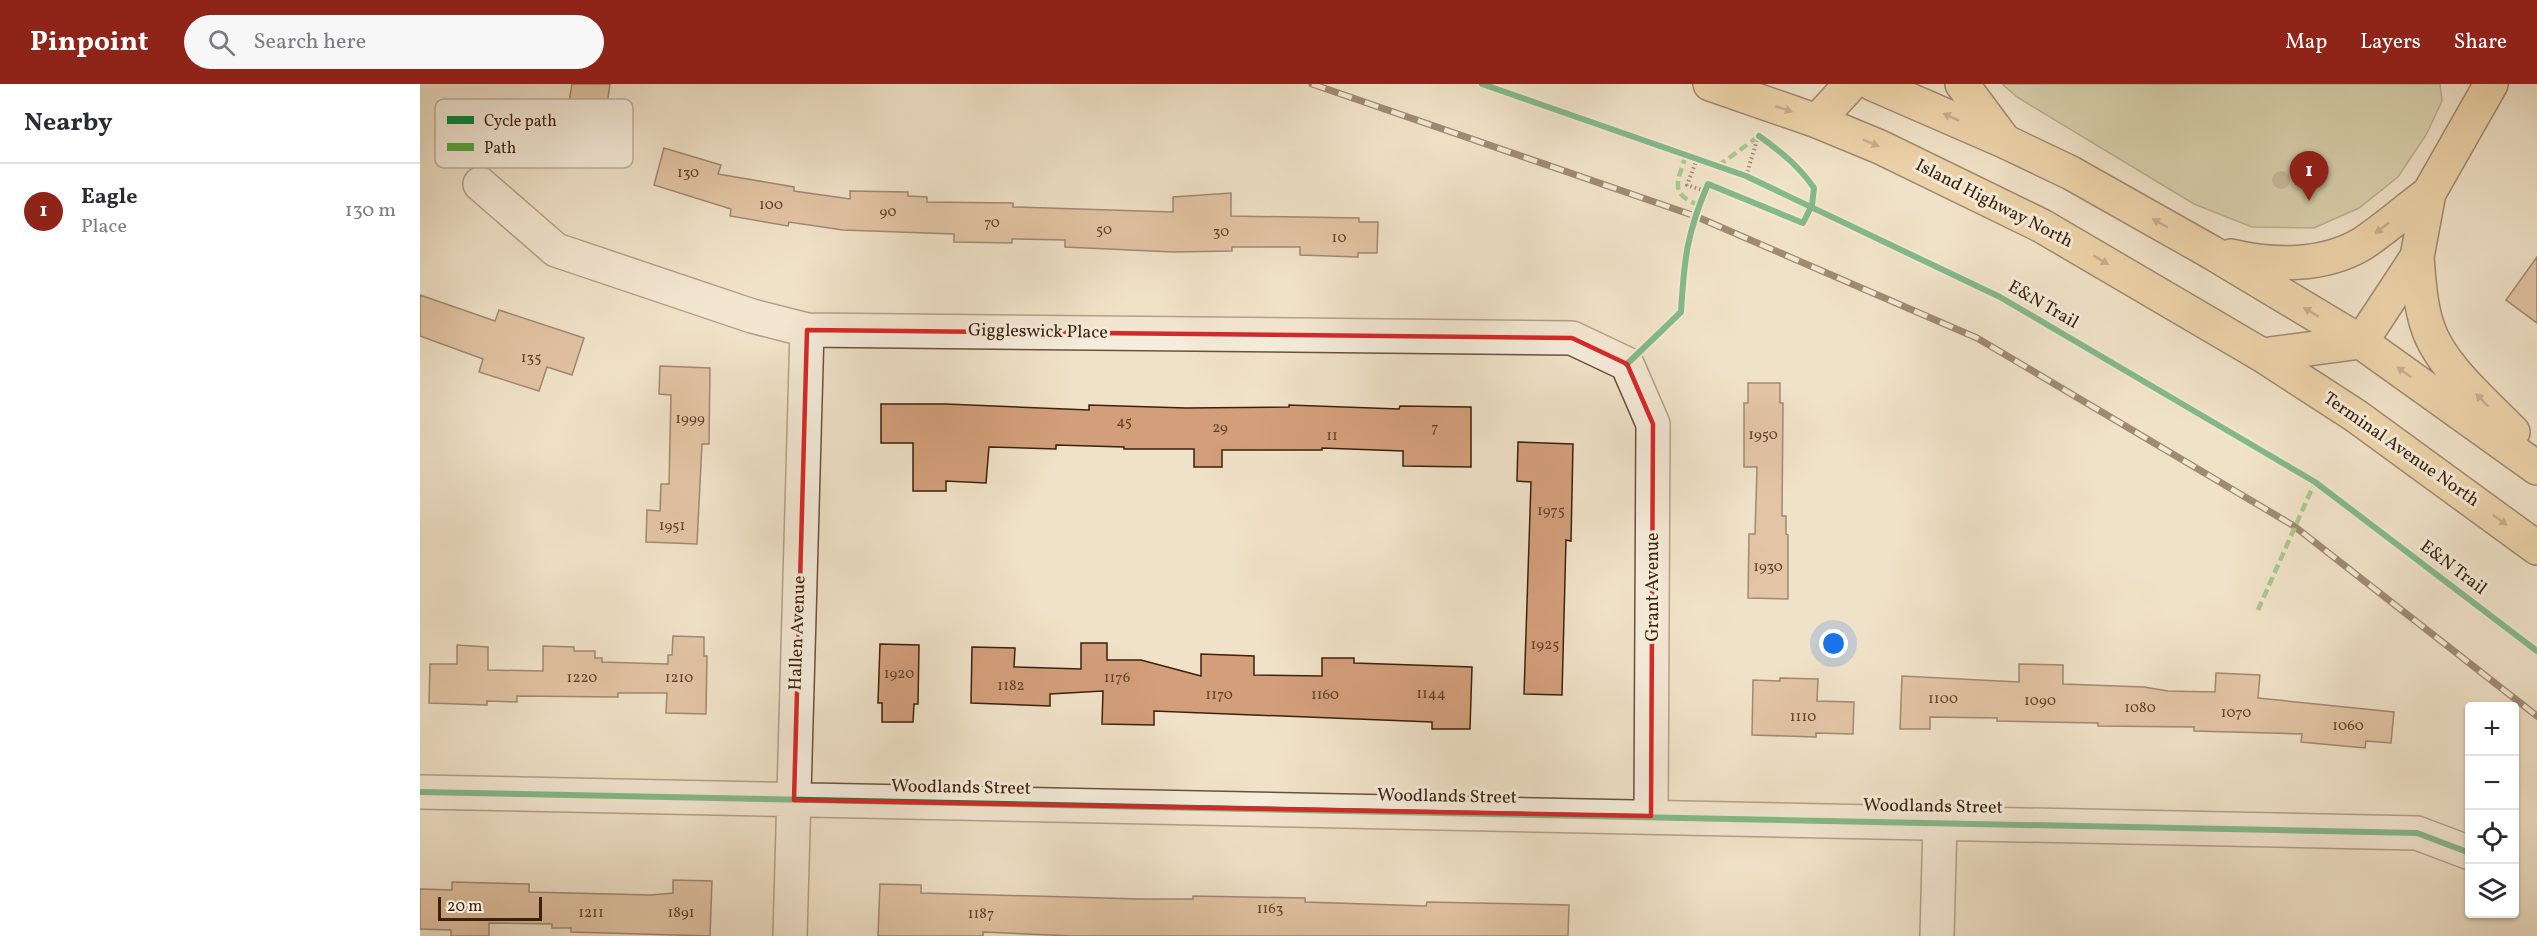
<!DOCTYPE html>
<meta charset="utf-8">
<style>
:root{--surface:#fff;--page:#f7f7f7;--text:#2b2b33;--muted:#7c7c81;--line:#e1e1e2;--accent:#8f2418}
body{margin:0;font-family:Vollkorn,serif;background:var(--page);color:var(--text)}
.controls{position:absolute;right:18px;bottom:18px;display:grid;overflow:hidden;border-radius:6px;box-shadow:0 2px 4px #0004}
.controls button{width:54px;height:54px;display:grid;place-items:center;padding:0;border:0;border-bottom:2px solid var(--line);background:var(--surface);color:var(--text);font:30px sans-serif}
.scale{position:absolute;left:18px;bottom:15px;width:104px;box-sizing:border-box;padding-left:6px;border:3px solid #3d210c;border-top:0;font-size:16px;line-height:21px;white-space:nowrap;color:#3d210c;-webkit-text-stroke:4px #f5ecdb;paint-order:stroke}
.you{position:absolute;left:1414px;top:560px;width:21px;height:21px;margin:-15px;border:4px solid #fff;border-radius:50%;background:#1a73e8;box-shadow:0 0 0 9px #1a73e833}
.badge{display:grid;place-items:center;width:39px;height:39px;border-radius:50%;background:var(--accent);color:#fff;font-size:20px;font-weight:700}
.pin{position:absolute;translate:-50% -50px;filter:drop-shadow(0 2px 3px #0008)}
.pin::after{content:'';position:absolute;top:32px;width:21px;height:18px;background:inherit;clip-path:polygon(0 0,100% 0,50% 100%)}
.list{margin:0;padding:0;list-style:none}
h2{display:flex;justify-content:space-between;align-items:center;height:78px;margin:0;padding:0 24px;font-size:26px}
h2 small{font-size:20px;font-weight:400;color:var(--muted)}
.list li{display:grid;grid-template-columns:39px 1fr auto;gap:18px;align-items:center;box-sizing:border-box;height:96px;padding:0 24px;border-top:2px solid var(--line)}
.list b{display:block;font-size:22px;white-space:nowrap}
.list p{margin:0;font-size:20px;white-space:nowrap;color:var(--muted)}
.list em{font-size:20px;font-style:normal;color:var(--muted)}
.icon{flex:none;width:33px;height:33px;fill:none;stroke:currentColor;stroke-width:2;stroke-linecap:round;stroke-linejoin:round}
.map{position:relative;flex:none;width:2117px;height:852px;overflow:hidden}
header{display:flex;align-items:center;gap:36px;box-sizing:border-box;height:84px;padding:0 30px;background:var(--accent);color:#fff}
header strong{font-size:28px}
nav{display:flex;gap:33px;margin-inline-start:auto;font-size:21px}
.search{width:420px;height:54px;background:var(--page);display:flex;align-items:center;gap:15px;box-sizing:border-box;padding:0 21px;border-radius:33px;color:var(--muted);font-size:22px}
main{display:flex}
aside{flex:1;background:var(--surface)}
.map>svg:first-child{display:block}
.green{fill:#bfc292;stroke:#7e724f;stroke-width:1.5}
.building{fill:#d39f7b;stroke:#3d210c;stroke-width:1.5}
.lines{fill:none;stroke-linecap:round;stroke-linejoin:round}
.minor-casing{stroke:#6a513b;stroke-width:36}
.major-casing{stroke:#3d210c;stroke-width:36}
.path{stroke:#3d210c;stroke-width:4;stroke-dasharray:1.5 3;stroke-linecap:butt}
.minor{stroke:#f5ecdb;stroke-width:33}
.major{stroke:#e8c184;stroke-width:33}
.rail-casing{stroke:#3d210c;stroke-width:7}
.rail{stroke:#f5ecdb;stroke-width:4.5;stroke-dasharray:14;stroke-linecap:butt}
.quiet{stroke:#55aa41;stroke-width:4.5;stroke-dasharray:9 4.5;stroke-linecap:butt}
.cycleway-casing{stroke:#f5ecdb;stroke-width:10}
.cycleway{stroke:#00873e;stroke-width:6}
.tree{fill:#a08e73}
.oneway{fill:#927148}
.marked{fill:none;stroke:#d62828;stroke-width:4.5;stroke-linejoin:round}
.labels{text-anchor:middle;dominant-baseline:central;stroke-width:6;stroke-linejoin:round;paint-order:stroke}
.number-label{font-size:15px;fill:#624028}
.street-label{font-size:18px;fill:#3d210c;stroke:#f5ecdb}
.key{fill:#f5ecdb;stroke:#beaf9d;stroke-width:1.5}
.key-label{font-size:16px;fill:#3d210c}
</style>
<header>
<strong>Pinpoint</strong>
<div class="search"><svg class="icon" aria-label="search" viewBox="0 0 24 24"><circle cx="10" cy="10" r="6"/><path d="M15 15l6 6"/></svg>Search here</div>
<nav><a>Map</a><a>Layers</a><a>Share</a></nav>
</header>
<main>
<aside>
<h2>Nearby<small></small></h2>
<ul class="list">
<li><span class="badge">1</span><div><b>Eagle</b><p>Place</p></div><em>130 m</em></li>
</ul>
</aside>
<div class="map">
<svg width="2117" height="852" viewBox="0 0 2117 852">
<rect width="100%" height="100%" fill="#f0e2c8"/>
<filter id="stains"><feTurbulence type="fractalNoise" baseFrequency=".00333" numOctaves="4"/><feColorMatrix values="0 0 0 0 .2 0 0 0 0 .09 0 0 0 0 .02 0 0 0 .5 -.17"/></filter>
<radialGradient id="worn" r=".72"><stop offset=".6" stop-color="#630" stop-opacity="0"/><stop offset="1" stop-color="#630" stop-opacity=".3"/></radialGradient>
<!-- green -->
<path class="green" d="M1582 0H2020L2022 17 2006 51 1978 93 1939 124 1894 144 1832 143 1774 120 1597 13Z"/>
<!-- building -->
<path class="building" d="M152 0H190L184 41 146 35Z
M244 64 301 81 298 90 374 103V107L430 115V107L488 108V112L507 113V118L593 119V123L753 128V113L811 109V132L939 134V138H958L957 169H938V173L880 171V163H812V167L753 168 645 163V156L592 155V159L534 158V150L423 146 369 138 368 142 310 132 311 125 234 101Z
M2117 173V239L2086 216Z
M0 211 75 237 79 226 164 254 152 291 127 283 119 307 59 288 63 275 0 252Z
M240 282 290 284 289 360H282L277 460 226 458 227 426 240 427 241 400H249L251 311 239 310Z
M1328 299H1360V319H1363L1362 432H1366V450L1368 451V515L1328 514 1329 450H1335L1337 383H1324V319H1328Z
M461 320H526L669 326V321L766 324 869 323V321L979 325 980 322 1051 323V383L983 382V367L902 364V366H802V383H774V365H704V363L636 361V365L569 363 566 399 526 397V407H493V359H461Z
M1098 358 1153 360 1151 457 1146 456 1142 611 1104 610 1111 398 1097 397Z
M253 552 284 553V572H287L286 630 246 629 247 609H198V613L97 612V618L67 617V621L9 619 10 580H37V561L68 563V586L123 587V562L154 563V567H175V574H182V578L248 580V571H252Z
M661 559H687V576H721L781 592V570L834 572V591L902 592V574H934V579L1052 583 1050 645H1012V638L734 627V641L682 640 683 607 630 610V622L551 619 552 563 595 564 594 583 661 585Z
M460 560 499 561 498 620H494L493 638H462V619H458Z
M1599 580 1643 581V600L1724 603 1748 607 1795 608 1796 589 1840 591 1838 614 1974 628 1971 659 1946 657 1945 664 1881 658 1882 650 1774 647V643L1678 642V639L1577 637V634L1510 633V645H1480L1482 592 1599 598Z
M1360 594 1398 595 1397 617 1434 618 1433 650 1396 649V653L1332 651 1333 596 1360 597Z
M253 796 292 797 290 852 151 848V844H132V840L69 839V852H31V846L0 845V805L32 806V798L109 800V808L231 811 253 809Z
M460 800 501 801V809L720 815H773V812L885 814V818L1006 822 1007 818 1149 821 1148 852H652L563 848V852H458Z"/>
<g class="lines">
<!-- minor casing -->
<g class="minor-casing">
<path id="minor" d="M60 100 136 166 332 232 387 246 1152 254 1207 280 1233 340 1231 732
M0 708 1997 749 2050 769
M370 852 387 246
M1517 852 1520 738"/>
</g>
<!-- major casing -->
<g class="major-casing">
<path id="major" d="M1290 0 1397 37 1460 63 1622 142 1842 271 1936 332 2117 464
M1453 0 1584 57 1651 89 1791 168 1941 258 2117 384
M1542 0 1583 55
M1397 37 1431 0
M1811 172C1853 182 1903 183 1942 160 1965 145 1987 125 2009 109
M1997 173C1999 196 2000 219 2007 241 2019 281 2064 318 2093 348
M1842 271 1941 258 1997 173 2009 109 2071 0"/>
</g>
<!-- path -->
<path class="path" d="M1277 75 1267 101 1285 107
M1326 92 1338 53"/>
<!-- minor -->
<use href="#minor" class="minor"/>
<!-- major -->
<use href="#major" class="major"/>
<!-- rail casing -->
<g class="rail-casing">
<path id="rail" d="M892 0 1275 132 1557 254 1874 442 2117 632"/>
</g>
<!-- rail -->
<use href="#rail" class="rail"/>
<!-- quiet -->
<path class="quiet" d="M1266 71C1258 97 1248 110 1279 121
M1298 82 1339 52
M1838 526 1895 398"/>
<!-- cycleway casing -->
<g class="cycleway-casing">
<path id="cycleway" d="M1062 0 1326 92 1580 213 1895 398 2117 567
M1207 280 1261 228C1264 176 1267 148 1288 100L1383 139 1392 121 1394 104C1379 82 1360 67 1339 52
M0 708 1997 749 2050 769"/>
</g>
<!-- cycleway -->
<use href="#cycleway" class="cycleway"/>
</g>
<!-- trees -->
<circle class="tree" cx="1861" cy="96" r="9"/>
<!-- one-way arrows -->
<defs><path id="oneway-solid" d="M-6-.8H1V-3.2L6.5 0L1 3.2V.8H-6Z" transform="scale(1.5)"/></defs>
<g class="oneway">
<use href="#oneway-solid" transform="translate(1364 25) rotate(19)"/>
<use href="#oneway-solid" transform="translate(1531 33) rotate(-156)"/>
<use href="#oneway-solid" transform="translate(1451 59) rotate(23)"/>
<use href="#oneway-solid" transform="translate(1740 139) rotate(-151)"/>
<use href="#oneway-solid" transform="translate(1962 144) rotate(142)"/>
<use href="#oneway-solid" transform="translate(1681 176) rotate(31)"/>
<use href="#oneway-solid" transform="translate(1891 228) rotate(-149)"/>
<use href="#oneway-solid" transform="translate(1984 288) rotate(-144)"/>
<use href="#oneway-solid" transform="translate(2062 316) rotate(-134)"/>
<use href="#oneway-solid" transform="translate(2080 436) rotate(36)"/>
</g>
<!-- marked area -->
<path d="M0 0H2117V852H0ZM387 246 1152 254 1207 280 1233 340 1231 732 374 716Z" fill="#f0e2c8" fill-opacity=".55" fill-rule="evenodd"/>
<path class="marked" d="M387 246 1152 254 1207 280 1233 340 1231 732 374 716Z"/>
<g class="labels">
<!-- number labels -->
<g class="number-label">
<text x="268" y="89">130</text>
<text x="351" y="121">100</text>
<text x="468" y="128">90</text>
<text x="572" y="139">70</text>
<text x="684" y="146">50</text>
<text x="801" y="148">30</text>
<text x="919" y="154">10</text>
<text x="111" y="274">135</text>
<text x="270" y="335">1999</text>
<text x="704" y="338">45</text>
<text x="800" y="344">29</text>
<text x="1015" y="344">7</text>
<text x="1343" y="351">1950</text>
<text x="912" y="352">11</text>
<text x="1131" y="427">1975</text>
<text x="252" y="442">1951</text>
<text x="1348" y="483">1930</text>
<text x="1125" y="561">1925</text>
<text x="479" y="590">1920</text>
<text x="162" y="594">1220</text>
<text x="259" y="594">1210</text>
<text x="697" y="594">1176</text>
<text x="591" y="602">1182</text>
<text x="1011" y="610">1144</text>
<text x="799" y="611">1170</text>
<text x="905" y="611">1160</text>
<text x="1523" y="615">1100</text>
<text x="1620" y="617">1090</text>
<text x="1720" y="624">1080</text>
<text x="1816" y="629">1070</text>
<text x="1383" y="633">1110</text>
<text x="1928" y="642">1060</text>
<text x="850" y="825">1163</text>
<text x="171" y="829">1211</text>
<text x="261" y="829">1891</text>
<text x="561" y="830">1187</text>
</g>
<!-- street labels -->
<g class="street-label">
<text transform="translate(1574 120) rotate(27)">Island Highway North</text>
<text transform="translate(1623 221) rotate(30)">E&amp;N Trail</text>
<text transform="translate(618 248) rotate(1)">Giggleswick Place</text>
<text transform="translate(1981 366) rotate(35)">Terminal Avenue North</text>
<text transform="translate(2033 484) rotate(37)">E&amp;N Trail</text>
<text transform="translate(1233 503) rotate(-90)">Grant Avenue</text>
<text transform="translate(378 549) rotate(-88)">Hallen Avenue</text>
<text transform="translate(541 704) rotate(1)">Woodlands Street</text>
<text transform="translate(1027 713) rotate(1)">Woodlands Street</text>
<text transform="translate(1513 723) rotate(1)">Woodlands Street</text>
</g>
</g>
<!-- legend -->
<rect x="15" y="15" width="198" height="69" rx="9" class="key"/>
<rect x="27" y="32" width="27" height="8" fill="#00873e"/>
<rect x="27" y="59" width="27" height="8" fill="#55aa41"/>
<g class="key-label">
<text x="64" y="42">Cycle path</text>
<text x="64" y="69">Path</text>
</g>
<rect width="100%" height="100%" filter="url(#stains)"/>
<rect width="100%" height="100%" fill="url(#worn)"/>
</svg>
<div class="controls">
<button>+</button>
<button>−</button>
<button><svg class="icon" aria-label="locate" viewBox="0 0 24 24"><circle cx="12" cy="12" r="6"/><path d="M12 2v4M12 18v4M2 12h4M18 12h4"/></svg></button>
<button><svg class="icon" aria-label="layers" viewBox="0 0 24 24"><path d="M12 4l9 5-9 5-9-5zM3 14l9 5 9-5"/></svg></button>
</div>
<div class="scale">20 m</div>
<div class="you"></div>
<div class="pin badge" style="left:1889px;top:117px">1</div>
</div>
</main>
